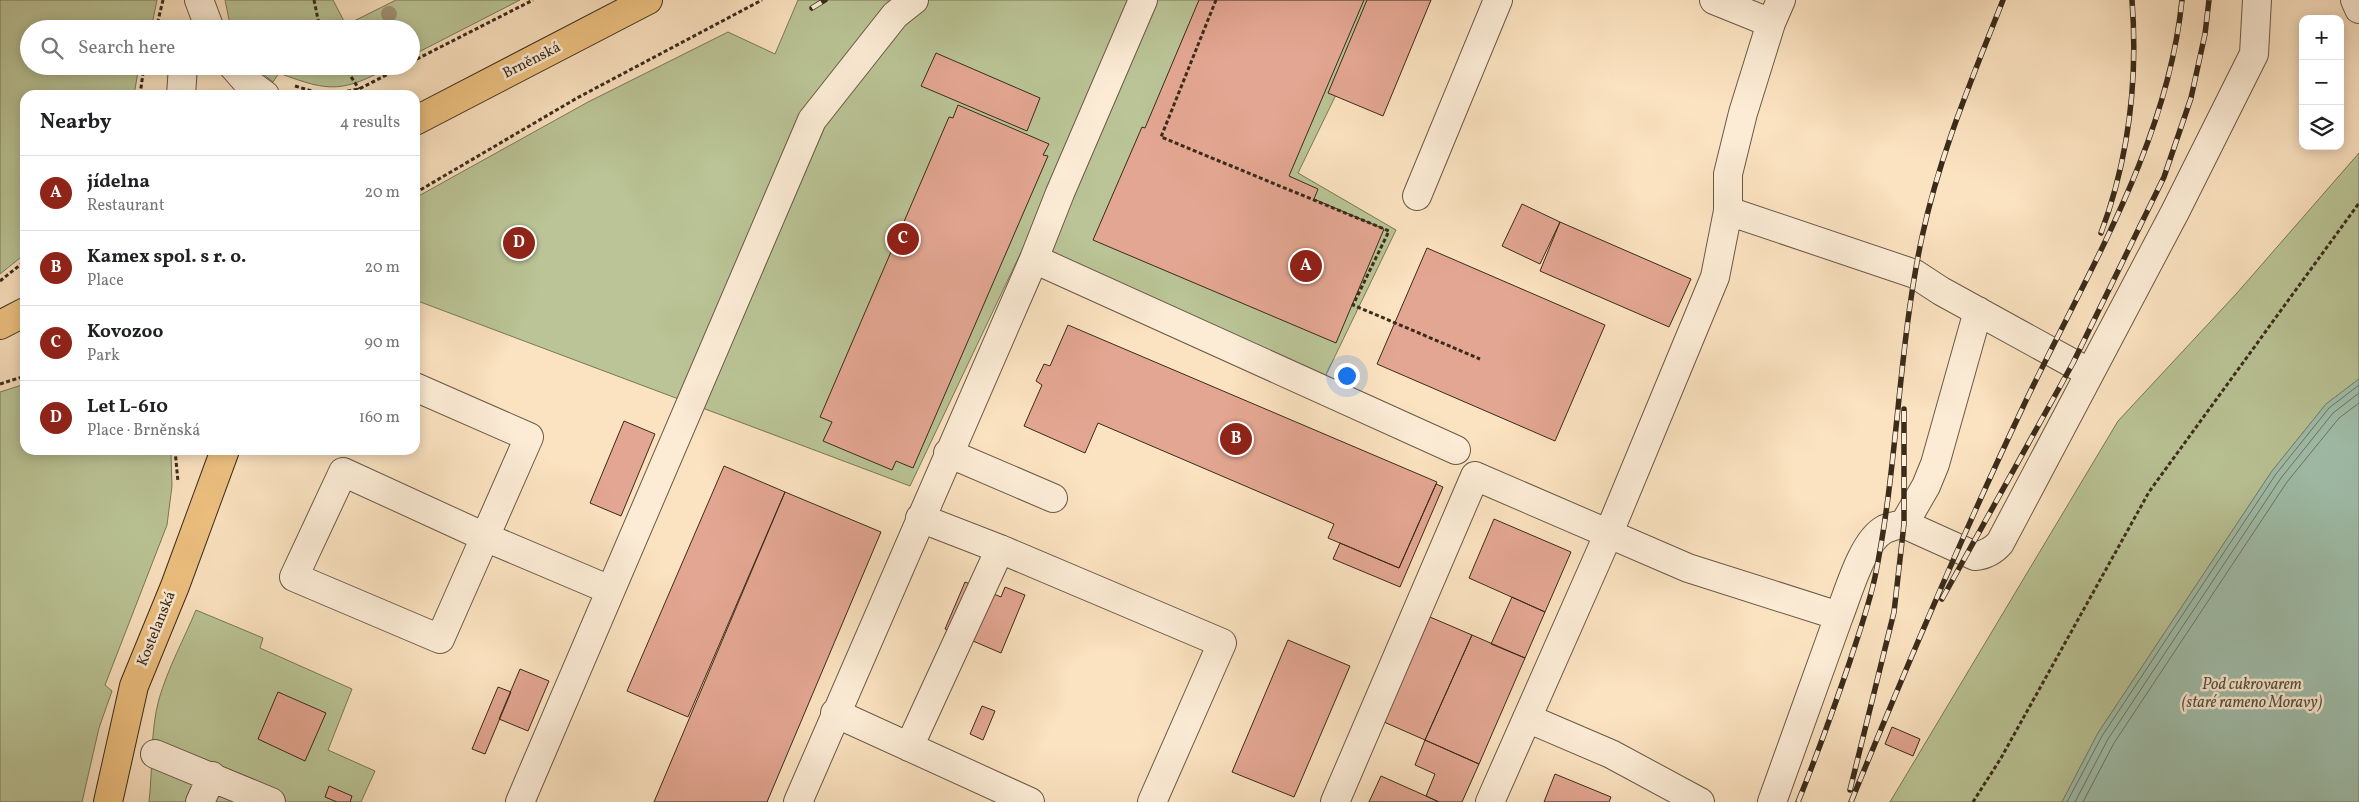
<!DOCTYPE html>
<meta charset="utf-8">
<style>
:root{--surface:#fff;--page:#f2f2f2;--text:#202124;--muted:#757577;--line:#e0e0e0;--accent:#8f2418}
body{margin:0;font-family:Vollkorn,serif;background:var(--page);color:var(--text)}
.controls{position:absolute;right:15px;top:15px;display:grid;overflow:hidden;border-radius:10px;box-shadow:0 2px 12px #0003}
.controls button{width:45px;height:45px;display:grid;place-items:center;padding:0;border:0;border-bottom:1px solid var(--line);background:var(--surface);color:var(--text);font:25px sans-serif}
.you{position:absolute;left:1346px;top:375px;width:18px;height:18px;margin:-12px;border:4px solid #fff;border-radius:50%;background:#1a73e8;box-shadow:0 0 0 8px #1a73e833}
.badge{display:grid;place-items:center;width:32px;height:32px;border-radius:50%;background:var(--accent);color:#fff;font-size:16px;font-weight:700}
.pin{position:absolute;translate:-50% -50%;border:2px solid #fff;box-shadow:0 1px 5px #0006}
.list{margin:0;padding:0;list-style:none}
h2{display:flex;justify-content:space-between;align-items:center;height:65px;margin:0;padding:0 20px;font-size:21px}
h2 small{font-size:16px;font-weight:400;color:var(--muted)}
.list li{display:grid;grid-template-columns:32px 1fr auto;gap:15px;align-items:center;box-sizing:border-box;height:75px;padding:0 20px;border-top:1px solid var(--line)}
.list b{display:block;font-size:19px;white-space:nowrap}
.list p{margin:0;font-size:16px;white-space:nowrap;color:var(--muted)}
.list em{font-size:16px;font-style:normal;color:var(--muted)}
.icon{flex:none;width:28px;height:28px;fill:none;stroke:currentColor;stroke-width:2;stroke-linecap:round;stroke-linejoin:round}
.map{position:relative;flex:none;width:2359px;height:802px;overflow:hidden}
.search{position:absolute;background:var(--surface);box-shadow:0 2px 12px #0003;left:20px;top:20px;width:400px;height:55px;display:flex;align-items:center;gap:12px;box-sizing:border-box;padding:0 18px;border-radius:28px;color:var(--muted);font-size:19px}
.panel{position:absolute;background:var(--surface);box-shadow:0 2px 12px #0003;left:20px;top:90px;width:400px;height:365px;border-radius:15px}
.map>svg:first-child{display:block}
.green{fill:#bac496;stroke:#7a7858}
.water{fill:#a0bfac;stroke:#778472}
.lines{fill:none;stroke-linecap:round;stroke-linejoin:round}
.shore{stroke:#6d7564;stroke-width:1}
.building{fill:#e3a692;stroke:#3a2b1b}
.minor-casing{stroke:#6a5944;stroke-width:30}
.major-casing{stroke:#3a2b1b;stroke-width:30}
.path{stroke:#3a2b1b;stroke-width:3;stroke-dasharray:4 2.5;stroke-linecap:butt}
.minor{stroke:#fcecd6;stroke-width:28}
.major{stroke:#eec180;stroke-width:28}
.rail-casing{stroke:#3a2b1b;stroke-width:5.5}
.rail{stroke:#fcecd6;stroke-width:4;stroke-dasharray:11;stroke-linecap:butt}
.tree{fill:#a29276}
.labels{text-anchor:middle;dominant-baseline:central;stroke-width:5;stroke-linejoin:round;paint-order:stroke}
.street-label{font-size:15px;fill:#3a2b1b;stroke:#fcecd6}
.water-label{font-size:16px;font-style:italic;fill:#54503f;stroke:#fcecd6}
</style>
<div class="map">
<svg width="2359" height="802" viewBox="0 0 2359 802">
<rect width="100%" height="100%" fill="#fbe2c0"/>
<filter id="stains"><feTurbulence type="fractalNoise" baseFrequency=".004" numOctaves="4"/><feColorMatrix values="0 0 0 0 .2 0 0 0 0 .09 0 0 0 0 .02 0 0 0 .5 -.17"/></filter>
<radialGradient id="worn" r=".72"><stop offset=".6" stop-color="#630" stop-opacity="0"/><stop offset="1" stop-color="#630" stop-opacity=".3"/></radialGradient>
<!-- green -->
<path class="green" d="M0 0H157L151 29H29V66H139L134 95H25V254L0 274Z
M225 0H333L346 25 396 0H520L411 56V29H231Z
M798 0H1382L1298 173 1396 230 1323 381 1023 248 910 486 415 300V198L588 102 728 32 775 54Z
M253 66H392C343 92 331 93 279 73L273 82Z
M2359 153V379L2326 404 2272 471 2098 733 2062 802H1890L2118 421 2237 293Z
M25 384V450H170L171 455 172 486 167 525 105 685 112 691 99 728 82 802H0V392Z
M196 610 263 638 260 648 352 689 328 750 375 771 361 802H149C153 768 150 731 159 699 168 668 184 639 196 610Z"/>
<!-- water -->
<path class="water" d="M2359 379V802H2062L2098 733 2272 471 2326 404Z"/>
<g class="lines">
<!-- shore -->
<path class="shore" d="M2067 802 2102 736 2276 474 2329 408 2359 385
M2075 802 2108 739 2281 478 2333 413 2359 393
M2083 802 2114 743 2287 482 2339 418 2359 403"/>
</g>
<!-- building -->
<path class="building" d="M1199 0H1364L1289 176 1318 189 1314 199 1384 229 1336 343 1093 240 1142 127 1145 128Z
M1367 0H1431L1383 116 1328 93Z
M936 53 1040 98 1027 131 921 86Z
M958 105 1049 144 1043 155 1048 156 913 468 896 461 892 470 823 441 832 422 820 417 949 117 953 118Z
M1522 204 1560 222 1540 264 1502 246Z
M1560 222 1691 279 1669 327 1540 271Z
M1427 248 1605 325 1555 441 1377 364Z
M1068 325 1437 482 1399 568 1328 538 1334 524 1098 423 1085 453 1024 426 1042 385 1036 381 1044 364 1050 366Z
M624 421 655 434 621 516 590 503Z
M724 466 785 492 688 717 627 691Z
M1436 484 1443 487 1400 587 1333 559 1340 543 1399 568Z
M785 492 881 532 767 802H654Z
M1494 519 1571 552 1545 612 1469 578Z
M965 582 1001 597 1005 587 1025 595 1001 653 945 629Z
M1512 597 1545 612 1525 658 1491 644Z
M1430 617 1472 635 1425 740 1384 722Z
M1472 635 1525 658 1479 764 1425 740Z
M1288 640 1350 666 1294 797 1232 772Z
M520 669 549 681 528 731 499 719Z
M498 687 511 692 485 754 472 749Z
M278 692 326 713 305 761 258 739Z
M982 706 995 711 983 740 970 734Z
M1892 727 1920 739 1913 756 1885 744Z
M1425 740 1479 764 1462 802H1439L1426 796 1435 774 1415 765Z
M1555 774 1611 797 1609 802H1544Z
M1381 776 1426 796 1439 802H1369Z
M329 786 352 796 350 802H337L325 797Z"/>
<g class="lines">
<!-- minor casing -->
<g class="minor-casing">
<path id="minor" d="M199 0 210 29
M1714 0 1771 23
M2355 0 2359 9
M233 66 246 81 265 95
M181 95 183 66
M1417 196 1498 0
M1728 211 1915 274 1941 291 2090 373 2175 212 2254 54 2257 0
M1034 259 1456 450
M415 387 529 437 485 537 343 472 294 577 440 639 485 537 610 590
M948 453 1053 498
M920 518 1000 549 1222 643 1152 802
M1904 524 1926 486 1935 464 1978 311
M835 713 1030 802
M1527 718 1611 754 1700 802
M909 747 1000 549
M155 754 271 802
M200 802 212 776
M520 802 812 120 895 15 914 0
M798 802 1034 259 1060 193 1143 0
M1335 802 1475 476 1688 568 1839 616C1848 594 1862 541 1885 529 1890 527 1898 525 1904 524L1975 556C1985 555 1993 551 2000 543L2090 373
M1490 802 1608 535 1715 277 1728 211V174L1743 113 1771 23 1781 0
M1772 802 1839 616"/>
</g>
<!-- major casing -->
<g class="major-casing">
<path id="major" d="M415 121 648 0
M0 325 25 312
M108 802 134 686 175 586 225 450"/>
</g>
<!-- path -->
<path class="path" d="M314 0 320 29
M1216 0 1161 137 1389 231 1353 305 1480 359
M156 29 163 0
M411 62 533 0
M344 66 359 89
M295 86 325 95
M140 95 144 66
M328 95 359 89 404 66
M415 193 577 98 762 0
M0 281 25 261
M0 384 25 376
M175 450 178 482
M1973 802 2001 758 2149 492 2359 203"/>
<!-- minor -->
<use href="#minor" class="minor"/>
<!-- major -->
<use href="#major" class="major"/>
<!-- rail casing -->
<g class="rail-casing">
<path id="rail" d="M812 8 825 0
M2101 233C2129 158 2138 79 2132 0
M1942 599 2073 363 2164 177 2191 98 2205 34 2209 0
M1850 790 1894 612 1904 524V409
M1798 802C1817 755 1834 708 1850 661 1859 633 1869 605 1875 577 1898 465 1898 349 1922 237 1940 153 1972 79 2003 0
M1851 802C1905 670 1961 538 2022 409 2084 277 2167 148 2182 0"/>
</g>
<!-- rail -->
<use href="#rail" class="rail"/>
</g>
<!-- trees -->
<circle class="tree" cx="389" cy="14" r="8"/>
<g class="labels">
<!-- street labels -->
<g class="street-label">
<text transform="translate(532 61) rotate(-27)">Brněnská</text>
<text transform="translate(157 629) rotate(-68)">Kostelanská</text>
</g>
<!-- water labels -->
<g class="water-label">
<text x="2252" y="685">Pod cukrovarem<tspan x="2252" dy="18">(staré rameno Moravy)</tspan></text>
</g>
</g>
<rect width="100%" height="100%" filter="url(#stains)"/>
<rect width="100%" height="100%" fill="url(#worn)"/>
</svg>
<div class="controls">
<button>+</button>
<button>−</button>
<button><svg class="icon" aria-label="layers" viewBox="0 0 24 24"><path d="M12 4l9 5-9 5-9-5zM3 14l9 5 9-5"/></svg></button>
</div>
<div class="you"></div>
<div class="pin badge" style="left:1306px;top:266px">A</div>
<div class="pin badge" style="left:1236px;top:439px">B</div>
<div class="pin badge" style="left:903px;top:239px">C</div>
<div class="pin badge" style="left:519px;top:243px">D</div>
<div class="search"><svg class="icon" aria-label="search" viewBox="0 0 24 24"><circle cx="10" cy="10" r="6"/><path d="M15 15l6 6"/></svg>Search here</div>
<section class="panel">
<h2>Nearby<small>4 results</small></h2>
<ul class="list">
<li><span class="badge">A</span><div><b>jídelna</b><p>Restaurant</p></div><em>20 m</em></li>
<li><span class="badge">B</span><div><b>Kamex spol. s r. o.</b><p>Place</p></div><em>20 m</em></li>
<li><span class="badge">C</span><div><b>Kovozoo</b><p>Park</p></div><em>90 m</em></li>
<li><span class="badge">D</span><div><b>Let L-610</b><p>Place · Brněnská</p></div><em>160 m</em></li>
</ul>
</section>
</div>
